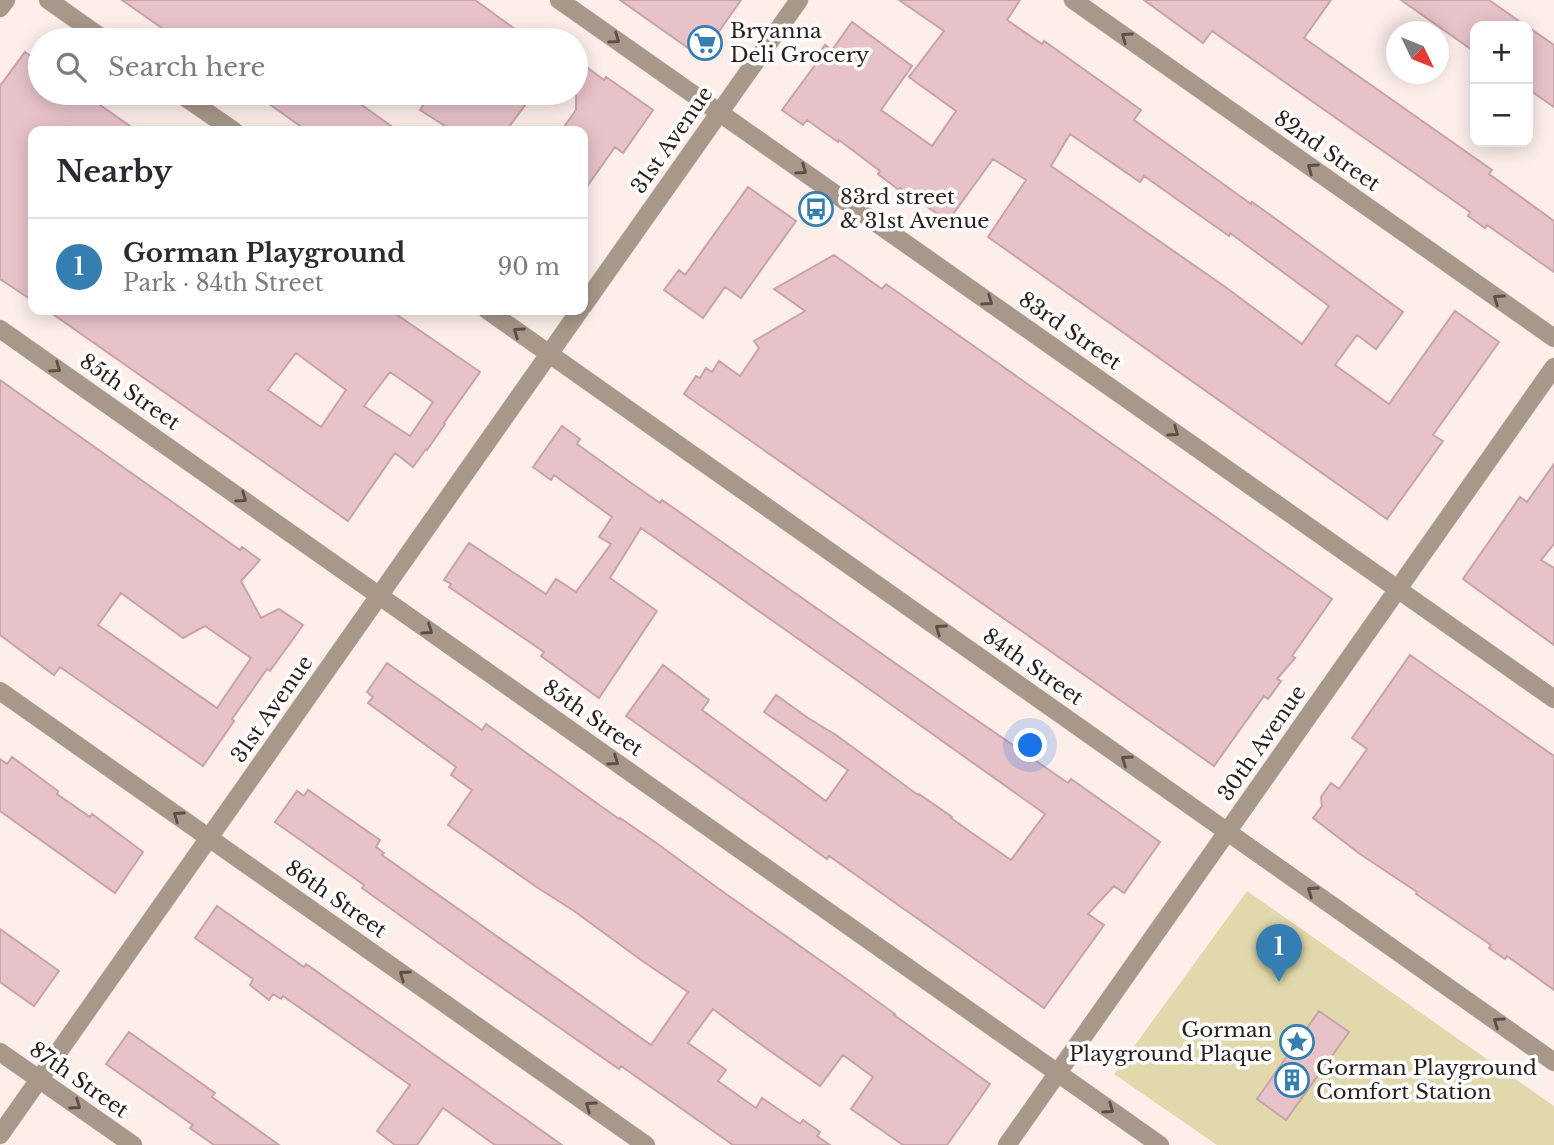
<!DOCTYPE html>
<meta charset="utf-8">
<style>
:root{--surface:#fff;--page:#f7f7f7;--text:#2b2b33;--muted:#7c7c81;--line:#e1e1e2;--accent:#347eb2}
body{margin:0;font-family:"Libre Baskerville",serif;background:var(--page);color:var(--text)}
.controls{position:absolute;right:21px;top:21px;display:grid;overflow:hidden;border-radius:14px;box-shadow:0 4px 18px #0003}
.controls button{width:63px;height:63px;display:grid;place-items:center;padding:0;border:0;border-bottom:2px solid var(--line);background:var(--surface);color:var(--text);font:35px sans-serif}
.compass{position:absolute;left:1386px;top:21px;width:63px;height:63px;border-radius:50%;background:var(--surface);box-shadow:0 4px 18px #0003;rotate:133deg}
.you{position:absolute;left:1031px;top:746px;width:24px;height:24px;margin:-18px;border:5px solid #fff;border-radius:50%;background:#1a73e8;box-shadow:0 0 0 10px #1a73e833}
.badge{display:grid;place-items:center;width:46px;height:46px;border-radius:50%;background:var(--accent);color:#fff;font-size:23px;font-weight:700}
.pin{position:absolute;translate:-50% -58px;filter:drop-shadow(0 2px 4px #0008)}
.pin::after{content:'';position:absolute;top:37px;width:24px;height:21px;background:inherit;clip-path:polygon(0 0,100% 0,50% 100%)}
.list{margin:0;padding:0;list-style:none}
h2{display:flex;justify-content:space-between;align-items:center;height:91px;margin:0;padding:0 28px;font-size:30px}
h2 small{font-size:23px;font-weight:400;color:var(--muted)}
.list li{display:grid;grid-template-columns:46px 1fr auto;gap:21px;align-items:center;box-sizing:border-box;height:98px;padding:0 28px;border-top:2px solid var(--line)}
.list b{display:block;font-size:26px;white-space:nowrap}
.list p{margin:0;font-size:23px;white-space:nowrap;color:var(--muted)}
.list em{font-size:23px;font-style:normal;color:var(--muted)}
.icon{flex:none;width:38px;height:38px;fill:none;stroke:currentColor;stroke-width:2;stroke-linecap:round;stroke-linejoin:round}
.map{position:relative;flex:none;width:1554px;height:1145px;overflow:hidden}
.search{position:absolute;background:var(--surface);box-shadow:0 4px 18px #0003;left:28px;top:28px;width:560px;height:77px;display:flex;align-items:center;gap:18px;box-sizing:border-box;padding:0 24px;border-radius:38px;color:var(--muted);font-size:26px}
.panel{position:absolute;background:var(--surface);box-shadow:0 4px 18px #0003;left:28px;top:126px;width:560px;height:189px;border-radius:14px}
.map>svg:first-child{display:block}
.green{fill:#e1d8ab}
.building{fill:#e8c2c9;stroke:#c8a3aa;stroke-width:2;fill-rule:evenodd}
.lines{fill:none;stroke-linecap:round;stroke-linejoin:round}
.minor-casing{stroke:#d7c9c5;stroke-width:19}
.tertiary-casing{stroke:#d7c9c5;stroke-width:19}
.minor{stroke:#a79889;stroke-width:18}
.tertiary{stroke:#a79889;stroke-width:18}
.oneway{stroke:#5d4f47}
.labels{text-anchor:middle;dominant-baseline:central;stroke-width:7;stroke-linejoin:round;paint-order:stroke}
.poi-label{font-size:21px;fill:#2c1f1b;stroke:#fff;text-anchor:start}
.street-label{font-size:21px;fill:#2c1f1b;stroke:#fff}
</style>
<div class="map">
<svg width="1554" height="1145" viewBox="0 0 1554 1145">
<rect width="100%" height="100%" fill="#fdeeea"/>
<!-- green -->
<path class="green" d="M1247 891 1554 1106V1145H1217L1114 1074Z"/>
<!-- building -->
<path class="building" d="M122 0H475L530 40H179Z
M620 0H741L701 57Z
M899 0H1020L1007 20 1042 44 1044 41 1141 110 1134 120 1251 204 1252 202 1269 214 1403 312 1376 349 1357 335 1335 365 1389 404 1455 311 1499 342 1433 435 1443 441 1387 519 988 237 1026 180 993 159 948 221 900 188 899 190 878 174 880 171 839 140 838 142 807 120 803 125 782 110 815 65 812 63 825 45 832 50 852 22 912 66 881 110 932 146 956 111 909 77 944 31ZM1070 134 1140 182 1144 176 1229 236 1230 233 1329 306 1302 344 1224 286 1051 166Z
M1144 0H1331L1304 38 1492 170 1489 174 1554 221V272L1487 225 1485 228 1468 216 1470 212 1212 31 1203 43Z
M1401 0H1489L1526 26H1475V52Z
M1528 27 1554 45V107L1528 89Z
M25 52 40 63V93H83L137 131H33V301L0 279V86Z
M576 59 604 80 606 77 653 110 623 153 615 147 583 192V131H561L576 110Z
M254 93H345L398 131H307Z
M431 93H534L506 131H453L420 110Z
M748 187 796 221 741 298 725 287 703 318 664 290 679 270 685 275Z
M834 255 882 289 886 284 917 306 1332 599 1292 656 1295 658 1277 679 1281 681 1268 699 1264 696 1214 766 684 394 696 376 700 378 706 368 712 372 719 361 740 376 759 348 754 341 805 311 774 289Z
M47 310H390L480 372 444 423 445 424 427 450 426 449 413 467 395 453 348 521ZM296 353 346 390 321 427 268 390ZM390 372 433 402 410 436 364 406Z
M0 380 240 550 242 547 260 560 241 581 261 618 279 609 303 625 270 671 267 669 232 719 234 721 203 766 60 667 54 675 0 635ZM121 593 183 638 205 626 251 658 217 708 98 625Z
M562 426 580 439 577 444 627 480 660 503 662 500 965 712 1068 783 1071 779 1160 842 1124 893 1114 886 1088 914 1104 925 1044 1008 829 856 827 859 626 716 663 665 709 700 702 710 826 801 848 770 764 712 776 695 808 718 836 735 918 795 919 794 952 817 951 818 972 833 1011 860 1045 814 841 669 641 528 610 578 657 611 599 698 541 656 544 652 449 587 451 584 444 580 469 543 546 594 556 579 576 592 611 544 599 537 612 517 554 475 551 480 533 467Z
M1554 464V544L1541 560 1554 568V645L1463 579 1520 497 1527 502Z
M1410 655 1554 756V990L1507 956 1505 959 1489 948 1491 945 1416 894 1417 892 1360 854 1313 818 1322 806 1321 797 1331 783 1339 789 1367 749 1352 738Z
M387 663 482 730 486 724 619 819 620 818 655 842 719 889 848 980 895 1014 894 1015 990 1084 947 1145H903L851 1109 873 1077 843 1055 820 1086 749 1036 713 1009 688 1043 726 1070 718 1081 756 1108 762 1098 800 1124 803 1120 820 1132 817 1136 830 1145H733L621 1066 619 1069 468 964 362 888 364 885 275 822 297 791 304 796 308 790 380 840 376 847 384 853 382 855 651 1045 688 992 641 960 574 911 535 886 448 825 472 790 451 775 456 767 368 703 373 697 367 692Z
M12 757 58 791 57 794 90 817 92 814 143 852 115 893 0 811V759L7 764Z
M217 906 304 967 306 964 562 1145H495L443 1108 417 1145H395L377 1131 410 1085 283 996 281 999 273 994 269 1000 250 985 253 979 195 938Z
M0 929 59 971 34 1006 0 982Z
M1319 1011 1349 1032 1286 1120 1257 1099Z
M129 1032 215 1093 212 1097 279 1145H214L190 1128 193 1125 106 1064Z"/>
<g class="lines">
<!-- minor casing -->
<g class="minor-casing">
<path id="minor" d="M48 0 105 40
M559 0 1554 699
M0 8 6 0
M179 93 234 131
M583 306 799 0
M487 310 1554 1062
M0 329 1160 1145
M0 691 646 1145
M0 1052 133 1145
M0 1135 580 310
M1007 1145 1554 367"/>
</g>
<!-- tertiary casing -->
<g class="tertiary-casing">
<path id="tertiary" d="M1073 0 1554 338"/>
</g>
<!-- minor -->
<use href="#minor" class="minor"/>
<!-- tertiary -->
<use href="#tertiary" class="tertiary"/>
</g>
<!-- one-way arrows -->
<defs><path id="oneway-chevron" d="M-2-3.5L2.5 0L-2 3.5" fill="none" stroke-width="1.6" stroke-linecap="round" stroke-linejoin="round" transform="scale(1.75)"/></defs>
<g class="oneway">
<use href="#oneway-chevron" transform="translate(1126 37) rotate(-145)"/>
<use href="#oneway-chevron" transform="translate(615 39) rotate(35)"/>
<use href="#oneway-chevron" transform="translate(1312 168) rotate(-145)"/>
<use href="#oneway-chevron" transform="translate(802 170) rotate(35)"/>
<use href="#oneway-chevron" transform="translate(1498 299) rotate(-145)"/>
<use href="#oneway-chevron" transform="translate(988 301) rotate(35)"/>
<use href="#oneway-chevron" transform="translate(518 332) rotate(-145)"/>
<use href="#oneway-chevron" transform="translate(56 368) rotate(35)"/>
<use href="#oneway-chevron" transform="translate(1174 432) rotate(35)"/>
<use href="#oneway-chevron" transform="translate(242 498) rotate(35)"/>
<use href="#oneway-chevron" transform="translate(940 629) rotate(-145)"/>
<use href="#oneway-chevron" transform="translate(428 630) rotate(35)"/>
<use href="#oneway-chevron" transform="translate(1126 760) rotate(-145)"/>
<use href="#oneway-chevron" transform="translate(614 761) rotate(35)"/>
<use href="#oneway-chevron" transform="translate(178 816) rotate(-145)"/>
<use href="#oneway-chevron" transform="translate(1312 891) rotate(-145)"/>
<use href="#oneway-chevron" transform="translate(404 975) rotate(-145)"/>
<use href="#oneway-chevron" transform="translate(1498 1022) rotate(-145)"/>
<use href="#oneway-chevron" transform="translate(76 1105) rotate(35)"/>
<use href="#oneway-chevron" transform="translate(590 1106) rotate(-145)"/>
<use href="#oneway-chevron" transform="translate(1109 1109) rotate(35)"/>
</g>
<!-- icons -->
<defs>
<g id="supermarket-ring" transform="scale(1.75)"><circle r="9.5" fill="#fff" stroke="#347eb2" stroke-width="1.5"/><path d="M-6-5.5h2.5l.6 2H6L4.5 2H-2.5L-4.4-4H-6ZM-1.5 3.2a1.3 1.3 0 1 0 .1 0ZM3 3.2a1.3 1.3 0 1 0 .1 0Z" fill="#347eb2"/></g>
<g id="bus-ring" transform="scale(1.75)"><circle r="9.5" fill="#fff" stroke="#347eb2" stroke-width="1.5"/><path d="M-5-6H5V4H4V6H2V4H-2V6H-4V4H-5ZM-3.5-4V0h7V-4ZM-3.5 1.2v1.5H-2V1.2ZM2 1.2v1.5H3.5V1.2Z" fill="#347eb2"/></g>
<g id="sight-ring" transform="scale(1.75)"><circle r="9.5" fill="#fff" stroke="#347eb2" stroke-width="1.5"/><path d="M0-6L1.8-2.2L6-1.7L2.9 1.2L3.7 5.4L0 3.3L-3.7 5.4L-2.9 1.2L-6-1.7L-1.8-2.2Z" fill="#347eb2"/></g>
<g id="building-ring" transform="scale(1.75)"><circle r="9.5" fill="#fff" stroke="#347eb2" stroke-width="1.5"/><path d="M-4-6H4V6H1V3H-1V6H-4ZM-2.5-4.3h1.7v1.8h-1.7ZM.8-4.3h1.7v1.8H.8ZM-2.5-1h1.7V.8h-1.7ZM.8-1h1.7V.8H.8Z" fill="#347eb2"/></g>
</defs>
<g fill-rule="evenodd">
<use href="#supermarket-ring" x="705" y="43"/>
<use href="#bus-ring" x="816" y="209"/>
<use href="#sight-ring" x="1297" y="1042"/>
<use href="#building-ring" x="1292" y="1080"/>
</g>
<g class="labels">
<!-- poi labels -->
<g class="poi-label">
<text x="730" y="31">Bryanna<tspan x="730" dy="24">Deli Grocery</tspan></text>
<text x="840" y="197">83rd street<tspan x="840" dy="24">&amp; 31st Avenue</tspan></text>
<text x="1272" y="1030" text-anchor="end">Gorman<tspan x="1272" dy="24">Playground Plaque</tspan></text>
<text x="1316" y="1068">Gorman Playground<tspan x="1316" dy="24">Comfort Station</tspan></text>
</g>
<!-- street labels -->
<g class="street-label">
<text transform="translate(672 140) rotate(-55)">31st Avenue</text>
<text transform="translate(1327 151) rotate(35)">82nd Street</text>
<text transform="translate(1070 331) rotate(35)">83rd Street</text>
<text transform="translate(130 392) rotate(35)">85th Street</text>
<text transform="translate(1033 667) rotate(35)">84th Street</text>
<text transform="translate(272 709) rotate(-55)">31st Avenue</text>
<text transform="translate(593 718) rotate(35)">85th Street</text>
<text transform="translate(1262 743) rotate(-55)">30th Avenue</text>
<text transform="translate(336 899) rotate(35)">86th Street</text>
<text transform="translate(79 1080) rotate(35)">87th Street</text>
</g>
</g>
</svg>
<div class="controls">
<button>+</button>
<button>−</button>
</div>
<svg class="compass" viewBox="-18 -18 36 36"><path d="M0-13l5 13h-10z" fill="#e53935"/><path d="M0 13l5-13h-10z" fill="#7c7c81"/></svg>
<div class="you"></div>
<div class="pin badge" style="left:1279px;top:982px">1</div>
<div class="search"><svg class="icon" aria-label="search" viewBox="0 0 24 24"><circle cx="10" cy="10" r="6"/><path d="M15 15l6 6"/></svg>Search here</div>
<section class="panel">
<h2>Nearby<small></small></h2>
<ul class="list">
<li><span class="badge">1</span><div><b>Gorman Playground</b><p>Park · 84th Street</p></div><em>90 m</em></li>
</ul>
</section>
</div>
